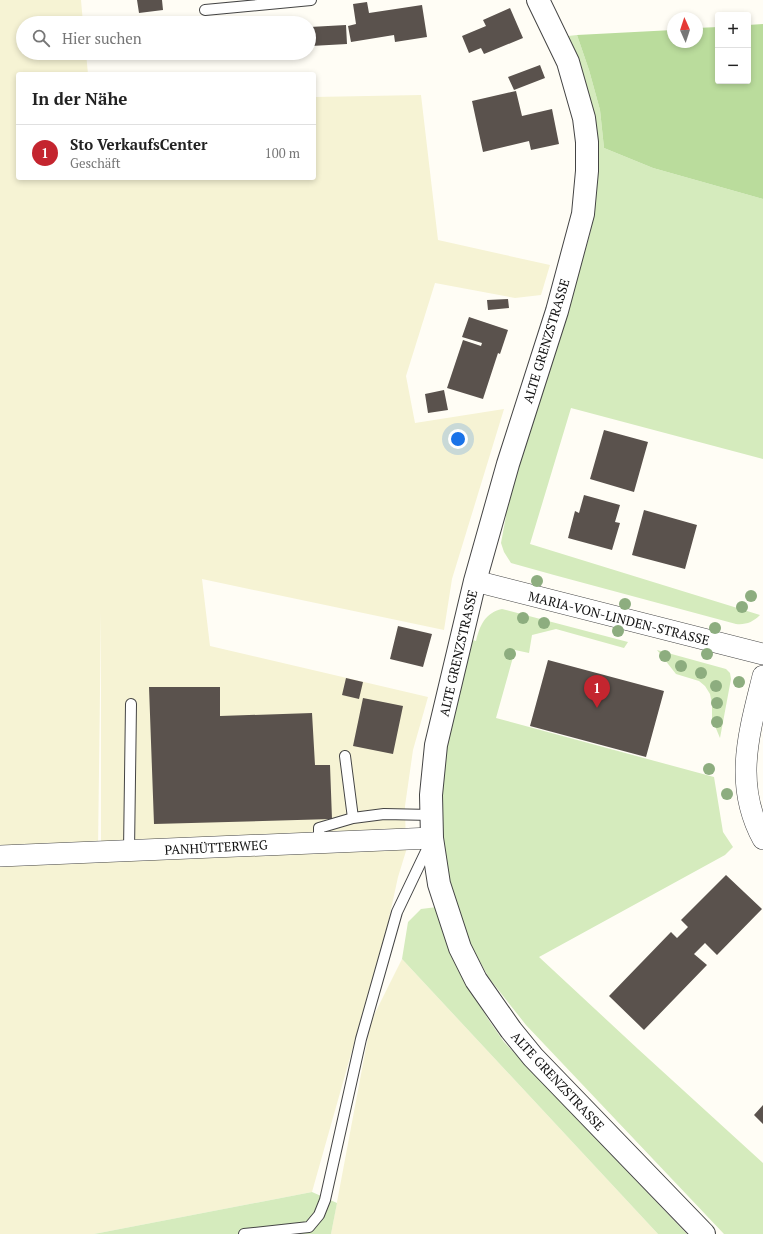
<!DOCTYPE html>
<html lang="de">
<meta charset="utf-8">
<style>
:root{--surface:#fff;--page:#f2f2f2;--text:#222;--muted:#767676;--line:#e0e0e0;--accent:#c4252f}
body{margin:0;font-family:"PT Serif",serif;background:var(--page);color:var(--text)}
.controls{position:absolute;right:12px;top:12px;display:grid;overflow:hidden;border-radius:4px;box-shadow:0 2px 6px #0003}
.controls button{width:36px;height:36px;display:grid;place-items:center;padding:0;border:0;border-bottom:1px solid var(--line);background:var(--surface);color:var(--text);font:20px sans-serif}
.compass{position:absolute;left:667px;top:12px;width:36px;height:36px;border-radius:50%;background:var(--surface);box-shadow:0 2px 6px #0003;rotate:357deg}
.you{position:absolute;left:458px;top:439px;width:14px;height:14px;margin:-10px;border:3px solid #fff;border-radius:50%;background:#1a73e8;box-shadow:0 0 0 6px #1a73e833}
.badge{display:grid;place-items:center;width:26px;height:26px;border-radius:50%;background:var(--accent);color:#fff;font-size:13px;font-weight:700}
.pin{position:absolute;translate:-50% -33px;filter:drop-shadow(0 1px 2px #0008)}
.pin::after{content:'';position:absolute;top:21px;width:14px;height:12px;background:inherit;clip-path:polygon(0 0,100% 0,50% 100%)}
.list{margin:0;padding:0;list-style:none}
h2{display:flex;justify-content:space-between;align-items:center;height:52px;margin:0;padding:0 16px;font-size:17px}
h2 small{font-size:13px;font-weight:400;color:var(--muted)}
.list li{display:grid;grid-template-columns:26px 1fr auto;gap:12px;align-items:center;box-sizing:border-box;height:56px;padding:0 16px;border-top:1px solid var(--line)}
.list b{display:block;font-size:15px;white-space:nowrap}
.list p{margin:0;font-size:13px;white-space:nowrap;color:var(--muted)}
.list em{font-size:13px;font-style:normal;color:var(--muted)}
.icon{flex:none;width:22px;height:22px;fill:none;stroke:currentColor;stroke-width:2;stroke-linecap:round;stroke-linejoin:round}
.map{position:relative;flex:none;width:763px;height:1234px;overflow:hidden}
.search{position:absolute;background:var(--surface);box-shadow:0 2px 6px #0003;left:16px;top:16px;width:300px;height:44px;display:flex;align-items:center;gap:10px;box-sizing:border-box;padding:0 14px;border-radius:22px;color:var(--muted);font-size:15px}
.panel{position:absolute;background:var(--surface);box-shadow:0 2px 6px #0003;left:16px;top:72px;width:300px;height:108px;border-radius:4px}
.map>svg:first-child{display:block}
.farmland{fill:#f6f3d4}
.green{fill:#d5ebbd}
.forest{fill:#badc9c}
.building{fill:#5a524d}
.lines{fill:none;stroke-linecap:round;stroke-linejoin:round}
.service-casing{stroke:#444;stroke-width:12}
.minor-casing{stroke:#444;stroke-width:22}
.tertiary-casing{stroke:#444;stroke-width:24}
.service{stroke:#fff;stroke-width:10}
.minor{stroke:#fff;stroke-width:21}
.tertiary{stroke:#fff;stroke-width:22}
.tree{fill:#8dad7f}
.labels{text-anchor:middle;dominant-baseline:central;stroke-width:4;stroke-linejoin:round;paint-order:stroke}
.street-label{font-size:13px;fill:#111;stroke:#fff}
</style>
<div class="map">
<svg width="763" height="1234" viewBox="0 0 763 1234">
<rect width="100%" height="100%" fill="#fffdf5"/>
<!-- farmland -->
<path class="farmland" d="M0 0H81L83 23H23V53H86L88 74H18V178H314V97L421 95 438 240 550 265 541 295 515 298 435 283 406 376 415 423 504 409 452 579 444 630 202 579 210 646 428 697 413 750 405 806 406 851 398 877 388 923 312 1192 94 1234H0V862L101 859V612L98 850 0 852Z
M402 959 658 1234H331L371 1021Z"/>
<!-- green -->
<path class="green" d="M577 35 589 70 600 110 604 148 653 168 763 199V459L571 408 530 544 760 615C753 622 746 625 736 624L554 575 511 563 504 552 501 543 506 516 501 514 577 279 590 234 596 196 597 159 576 53 568 36Z
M502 609 628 642 624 648 556 629 532 635 529 653 515 650 496 718 714 777 723 832 733 847 725 855 539 957 638 1049 763 1163V1234H724L526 1025 489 978 471 946 450 885 443 836 441 791 446 744 469 639 476 641C480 625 485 613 502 609Z
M657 650 726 669 730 673 731 679 720 738 712 719V704L710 694 705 686 699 681 676 674Z
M437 907 469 987 488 1019 504 1042 687 1234H658L402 959 408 922 421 909Z
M312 1192 337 1203 331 1234H94Z"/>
<!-- forest -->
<path class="forest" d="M763 24V199L653 168 604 148 600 110 589 70 577 35 673 30V42H697V28L718 27V81H748V25Z"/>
<!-- building -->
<path class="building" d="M137 0H162L163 10 139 13Z
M367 2 369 13 422 5 427 37 395 42 394 35 351 42 348 26 356 24 353 4Z
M510 8 523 38 484 54 481 48 469 53 462 36 486 26 483 20Z
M346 25 347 44 311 46 310 27Z
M540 65 545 78 514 90 508 77Z
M516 91 522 116 552 109 559 144 531 150 529 141 483 152 472 101Z
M508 299 509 308 488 310 487 300Z
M469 317 508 330 500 354 498 353 483 399 447 388 463 340 481 346 482 343 462 337Z
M444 390 448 410 428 413 425 394Z
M604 430 648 442 634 492 590 479Z
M584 495 620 505 615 522 620 523 612 550 568 538 575 511 579 513Z
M644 510 697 525 685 569 632 555Z
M398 626 432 634 423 667 390 659Z
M548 660 664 691 646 757 530 726Z
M346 678 363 682 359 699 342 695Z
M149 687H220V716L312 713 315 765H330L332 819 154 824Z
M363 698 403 706 393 754 353 746Z
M726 875 762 909 717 955 705 943 694 954 707 965 644 1030 609 996 671 932 677 938 688 927 681 920Z
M763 1105V1124L754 1115Z"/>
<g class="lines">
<!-- service casing -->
<g class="service-casing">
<path id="service" d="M205 10 311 0
M345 756 353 818
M319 843V828L353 818 384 814 432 815
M129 851 131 704
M244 1234 309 1227 319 1215 325 1200 361 1039 397 912 429 845"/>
</g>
<!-- minor casing -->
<g class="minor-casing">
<path id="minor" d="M475 581 763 654
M763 676C749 733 733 784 763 839
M0 856 432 838"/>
</g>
<!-- tertiary casing -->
<g class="tertiary-casing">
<path id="tertiary" d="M538 0 568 62 584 118 587 142V171L583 214 557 311 508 464 475 581 436 745 431 795 432 838 439 884 460 948 476 980 511 1030 533 1057 704 1234"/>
</g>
<!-- service -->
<use href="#service" class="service"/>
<!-- minor -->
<use href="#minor" class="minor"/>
<!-- tertiary -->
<use href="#tertiary" class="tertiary"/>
</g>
<!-- trees -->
<g class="tree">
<circle cx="537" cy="581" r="6"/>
<circle cx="751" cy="596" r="6"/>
<circle cx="625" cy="604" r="6"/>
<circle cx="742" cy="607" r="6"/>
<circle cx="523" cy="618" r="6"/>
<circle cx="544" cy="623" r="6"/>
<circle cx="715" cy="628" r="6"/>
<circle cx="618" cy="631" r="6"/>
<circle cx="510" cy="654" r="6"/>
<circle cx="707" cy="654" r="6"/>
<circle cx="665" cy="656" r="6"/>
<circle cx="681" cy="666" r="6"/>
<circle cx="701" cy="673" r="6"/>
<circle cx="739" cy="682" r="6"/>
<circle cx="716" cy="686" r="6"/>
<circle cx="717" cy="703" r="6"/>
<circle cx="717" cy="722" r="6"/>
<circle cx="709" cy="769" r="6"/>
<circle cx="727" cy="794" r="6"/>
</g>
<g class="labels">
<!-- street labels -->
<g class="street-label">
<text transform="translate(546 341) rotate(-73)">ALTE GRENZSTRASSE</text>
<text transform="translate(619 618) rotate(14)">MARIA-VON-LINDEN-STRASSE</text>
<text transform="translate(458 653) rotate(-77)">ALTE GRENZSTRASSE</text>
<text transform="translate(216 847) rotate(-3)">PANHÜTTERWEG</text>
<text transform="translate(558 1081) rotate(47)">ALTE GRENZSTRASSE</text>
</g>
</g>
</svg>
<div class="controls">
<button>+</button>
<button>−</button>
</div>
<svg class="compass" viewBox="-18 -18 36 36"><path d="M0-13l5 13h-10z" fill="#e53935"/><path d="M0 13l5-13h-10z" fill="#767676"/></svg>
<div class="you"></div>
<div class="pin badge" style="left:597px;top:708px">1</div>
<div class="search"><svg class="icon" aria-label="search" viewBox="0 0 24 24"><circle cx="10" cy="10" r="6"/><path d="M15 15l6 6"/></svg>Hier suchen</div>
<section class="panel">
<h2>In der Nähe<small></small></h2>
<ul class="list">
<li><span class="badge">1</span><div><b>Sto VerkaufsCenter</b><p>Geschäft</p></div><em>100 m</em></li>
</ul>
</section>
</div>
